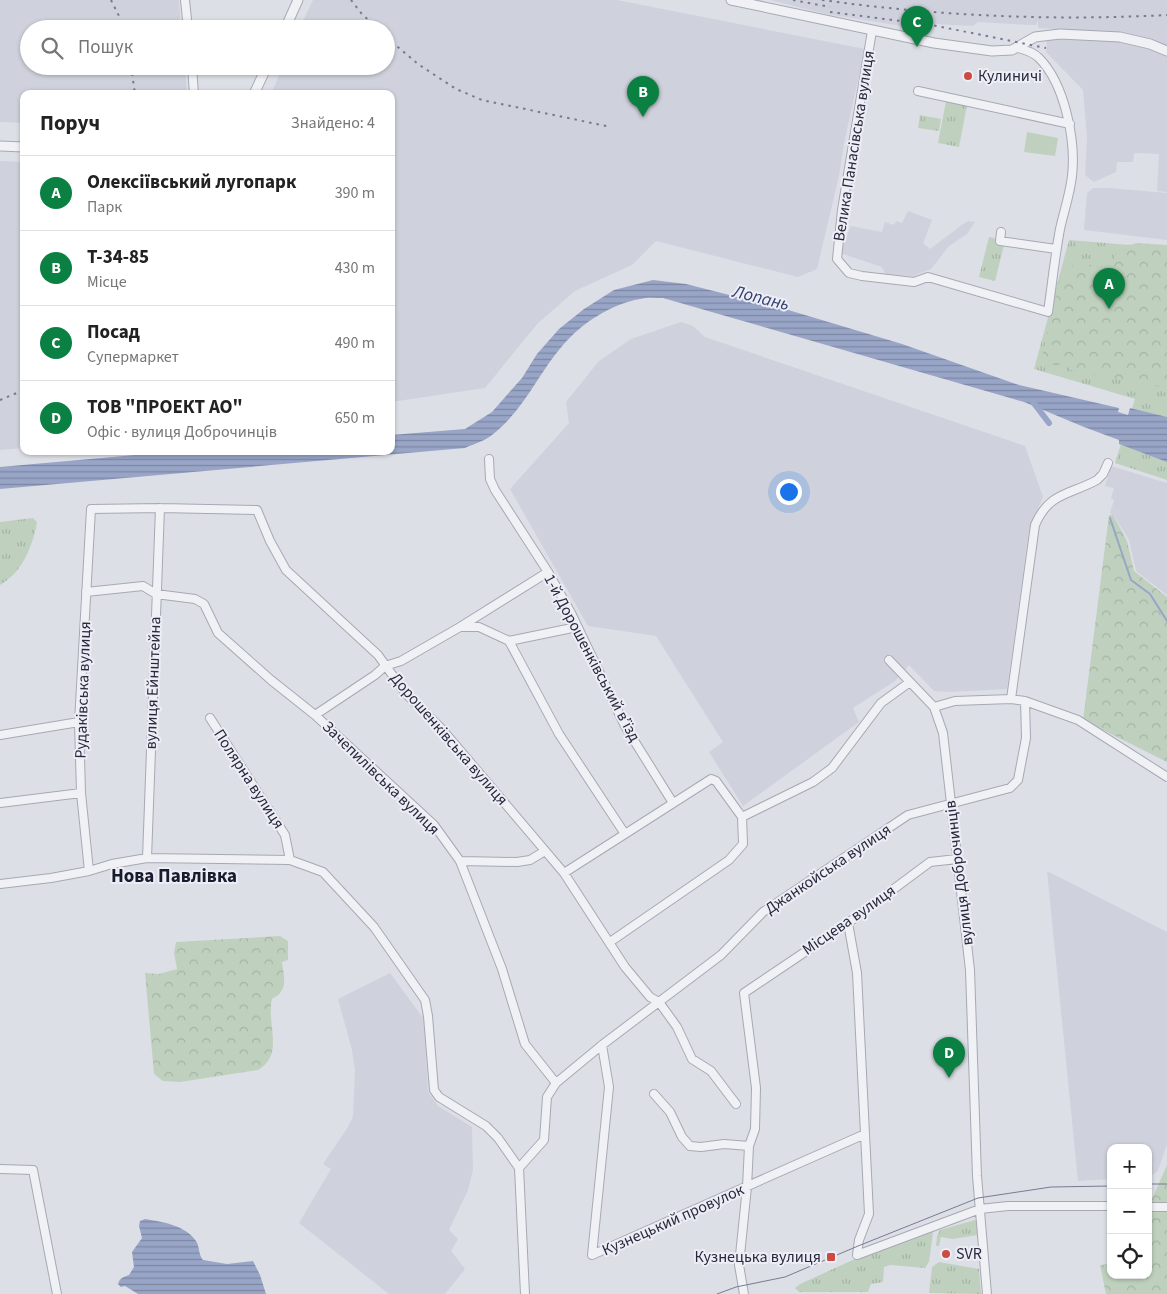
<!DOCTYPE html>
<html lang="uk">
<meta charset="utf-8">
<style>
:root{--surface:#fff;--page:#f6f6f6;--text:#222;--muted:#767676;--line:#e0e0e0;--accent:#0b8043}
body{margin:0;font-family:"Source Sans 3",sans-serif;background:var(--page);color:var(--text)}
.controls{position:absolute;right:15px;bottom:15px;display:grid;overflow:hidden;border-radius:10px;box-shadow:0 1px 4px #0004}
.controls button{width:45px;height:45px;display:grid;place-items:center;padding:0;border:0;border-bottom:1px solid var(--line);background:var(--surface);color:var(--text);font:25px sans-serif}
.you{position:absolute;left:788px;top:491px;width:18px;height:18px;margin:-12px;border:4px solid #fff;border-radius:50%;background:#1a73e8;box-shadow:0 0 0 8px #1a73e833}
.badge{display:grid;place-items:center;width:32px;height:32px;border-radius:50%;background:var(--accent);color:#fff;font-size:16px;font-weight:700}
.pin{position:absolute;translate:-50% -41px;filter:drop-shadow(0 1px 2px #0008)}
.pin::after{content:'';position:absolute;top:26px;width:18px;height:15px;background:inherit;clip-path:polygon(0 0,100% 0,50% 100%)}
.list{margin:0;padding:0;list-style:none}
h2{display:flex;justify-content:space-between;align-items:center;height:65px;margin:0;padding:0 20px;font-size:21px}
h2 small{font-size:16px;font-weight:400;color:var(--muted)}
.list li{display:grid;grid-template-columns:32px 1fr auto;gap:15px;align-items:center;box-sizing:border-box;height:75px;padding:0 20px;border-top:1px solid var(--line)}
.list b{display:block;font-size:19px;white-space:nowrap}
.list p{margin:0;font-size:16px;white-space:nowrap;color:var(--muted)}
.list em{font-size:16px;font-style:normal;color:var(--muted)}
.icon{flex:none;width:28px;height:28px;fill:none;stroke:currentColor;stroke-width:2;stroke-linecap:round;stroke-linejoin:round}
.map{position:relative;flex:none;width:1167px;height:1294px;overflow:hidden}
.search{position:absolute;background:var(--surface);box-shadow:0 1px 4px #0004;left:20px;top:20px;width:375px;height:55px;display:flex;align-items:center;gap:12px;box-sizing:border-box;padding:0 18px;border-radius:28px;color:var(--muted);font-size:19px}
.panel{position:absolute;background:var(--surface);box-shadow:0 1px 4px #0004;left:20px;top:90px;width:375px;height:365px;border-radius:10px}
.map>svg:first-child{display:block}
.built{fill:#cfd1dc}
.grass{fill:url(#grass-tufts)}
.forest{fill:url(#forest-crowns)}
.pitch{fill:#bfd1be}
.water{fill:url(#water-rules)}
.lines{fill:none;stroke-linecap:round;stroke-linejoin:round}
.stream{stroke:#98a5c7;stroke-width:2}
.canal{stroke:#98a5c7;stroke-width:6}
.minor-casing{stroke:#a6a9b4;stroke-width:10}
.tertiary-casing{stroke:#a6a9b4;stroke-width:11}
.minor{stroke:#f0f1f5;stroke-width:8}
.tertiary{stroke:#f0f1f5;stroke-width:9}
.tram{stroke:#777b90;stroke-width:1}
.rail{stroke:#777b90;stroke-width:2;stroke-dasharray:2.5 5;stroke-linecap:butt}
.poi-dot{fill:#cb4b43;stroke:#edeef5;stroke-width:2}
.labels{text-anchor:middle;dominant-baseline:central;stroke-width:4;stroke-linejoin:round;paint-order:stroke}
.poi-label{font-size:16px;fill:#272a3d;stroke:#edeef5;text-anchor:start}
.street-label{font-size:16px;fill:#272a3d;stroke:#edeef5}
.water-label{font-size:18px;font-style:italic;fill:#324070;stroke:#edeef5}
.quarter-label{font-size:19px;font-weight:bold;fill:#191c2e;stroke:#edeef5}
</style>
<div class="map">
<svg width="1167" height="1294" viewBox="0 0 1167 1294">
<defs>
<pattern id="grass-tufts" width="24" height="20" patternUnits="userSpaceOnUse" patternTransform="scale(1.25)"><rect width="24" height="20" fill="#bfd1be"/><path d="M3 7l-1-3M5 7V3M7 7l1-3M15 17l-1-3M17 17v-4M19 17l1-3" fill="none" stroke="#a4b4a4"/></pattern>
<pattern id="forest-crowns" width="20" height="18" patternUnits="userSpaceOnUse" patternTransform="scale(1.25)"><rect width="20" height="18" fill="#bfd1be"/><path d="M2 6a3 3 0 1 1 6 0M12 15a3 3 0 1 1 6 0" fill="none" stroke="#a4b4a4"/></pattern>
<pattern id="water-rules" width="6" height="5" patternUnits="userSpaceOnUse" patternTransform="scale(1.25)"><rect width="6" height="5" fill="#98a5c7"/><path d="M0 2.5h6" fill="none" stroke="#7c87a3"/></pattern>
</defs>
<rect width="100%" height="100%" fill="#dddfe7"/>
<!-- built -->
<path class="built" d="M0 0H179L181 29H29V66H185L187 94H24V123L0 122Z
M313 0H617L865 49 844 143 839 176 817 269 798 277 656 241 632 265 575 291 538 323 485 388 391 402V94H271L283 66H386V29H299Z
M770 0H1167V46L1127 33 1038 28V20L1036 25H1030L978 22 973 26 934 24 918 21 915 28 826 14Z
M1047 39 1120 42 1146 47 1167 55V192L1157 191 1159 154 1134 153 1133 162H1117L1116 172 1094 182 1085 175 1087 138 1083 90 1046 52Z
M0 161 24 162V448L0 450Z
M1093 188H1109L1167 193V240L1084 230 1087 193Z
M908 211 932 220 923 243 930 249 963 224 969 221 975 222 967 234 949 246 931 269 913 276 885 274 882 267 840 253 851 226 882 232 885 222 894 225 896 221 902 223Z
M681 322 693 326 705 337 1025 446 1043 497 1029 530 1007 689 951 692 934 691 909 665 895 681 853 708 859 722 743 806 709 752 723 742 656 636 588 626 510 489 569 423 566 402 599 361 631 339Z
M1111 466 1167 483V595L1136 571 1129 540 1114 516 1110 513 1114 500 1111 498 1114 488 1105 486Z
M1047 871 1167 932V1144L1158 1171 1151 1176H1148V1148H1111V1179L1078 1181Z
M390 973 424 1019 428 1092 438 1106 472 1127 473 1170 468 1190 449 1230 458 1239 451 1251 465 1269 445 1294H389L299 1223 331 1169 323 1164 348 1127 353 1116 355 1071 352 1050 338 999Z"/>
<!-- grass -->
<path class="grass" d="M946 101 967 105 959 147 938 143Z
M920 115 941 119 939 131 918 128Z
M989 237 1005 241 995 281 979 277Z
M1069 240 1167 248V480L1115 463 1135 399 1034 369Z
M33 518 37 522C33 546 22 573 0 585V522Z
M975 1220 978 1221V1234L977 1235 953 1239 941 1237 939 1246H936L937 1236 940 1230Z
M931 1231 933 1233 929 1262 925 1268 890 1265 884 1267 883 1282 871 1284 868 1292H799L795 1288 800 1284 855 1259 863 1257Z
M939 1262 979 1269 981 1294 929 1293 932 1267Z"/>
<!-- forest -->
<path class="forest" d="M1137 243 1167 245V388L1070 370 1067 365H1053L1042 357 1060 278 1067 267 1082 263 1107 268 1112 266 1118 248Z
M1109 515H1113L1127 541 1134 571 1167 597V762L1083 720Z
M280 936 288 941V960L282 962C284 979 289 990 272 999 266 1023 285 1055 258 1070L180 1082 163 1081 154 1074 145 973 159 974 177 969 174 953 176 942Z
M1167 1165V1294H1106L1100 1265 1111 1264V1275H1148V1208Z"/>
<!-- pitch -->
<path class="pitch" d="M1027 132 1058 138 1055 156 1024 152Z"/>
<!-- water -->
<path class="water" d="M653 280 686 284 785 309 902 344 1019 385 1119 408 1118 412 1128 415 1130 408 1167 417V462L1119 444V440L1084 427 1024 402 663 298C656 298 647 297 640 299 611 304 582 323 563 345 537 375 525 409 492 435 485 441 473 444 465 448L0 489V467L180 451H391V435L465 429 492 412 522 378 537 354 559 329 584 309 614 290Z
M145 1219C163 1222 185 1225 196 1241 200 1247 198 1254 203 1260L227 1264 253 1261 260 1275 266 1294H138L125 1286 121 1287 118 1284C120 1278 123 1277 129 1275L134 1267 132 1252 142 1238 139 1226 140 1221Z"/>
<g class="lines">
<!-- stream -->
<path class="stream" d="M1110 518 1131 580 1150 594 1167 621"/>
<!-- canal -->
<path class="canal" d="M1033 402 1049 423"/>
<!-- minor casing -->
<g class="minor-casing">
<path id="minor" d="M185 0 188 29
M872 31 842 210 837 259 849 273 862 276 914 282 928 277 1048 312C1052 284 1055 256 1060 229 1064 211 1070 194 1072 176 1076 141 1065 84 1039 58 1033 52 1026 50 1018 48
M192 66 194 94
M918 91 1070 124
M1001 232 1000 241 1056 249
M489 459 490 479 495 490 548 572 571 613 625 726 673 803
M86 592 143 586 156 594 195 599 204 604 218 633 271 680 315 715 434 825 460 861 502 969 525 1044 556 1083
M461 627H479L509 641 577 627
M509 641 559 734 625 834
M889 660 934 707 943 733 970 970 977 1176 987 1294
M1011 699 1035 525C1049 492 1070 495 1097 480L1103 474 1108 463
M934 707 955 701 1011 699 1025 701 1078 720 1167 777
M315 715 375 675 385 666 401 661 460 627 548 572
M210 718 285 835 290 860
M0 735 79 722
M0 803 81 793
M742 817 813 782 832 768 881 703 910 682
M147 858 160 508
M460 861 517 862 530 860 545 851
M89 871 81 793 79 722 91 509 160 508 257 510 270 541 286 570 378 655 406 694 441 728 564 873 625 967 650 997 659 1002 677 1027 692 1059 711 1071 736 1104
M564 873 711 779 716 781 742 817
M0 884 51 878 89 871 112 864 147 858 290 860 323 872 374 927 425 1000 428 1016 434 1090 439 1097 486 1126 498 1138 519 1168 525 1294
M848 923 857 973 869 1214 859 1240 857 1255 980 1209 1008 1206H1111
M610 942 729 860 743 844 742 817
M602 1045 609 1087 592 1255 865 1134
M654 1094 670 1112 682 1137 690 1146 701 1147 724 1144 749 1146
M519 1168 544 1140 547 1097 556 1083 602 1045 721 955 763 912 908 815 1010 788 1018 780 1026 738 1025 701
M0 1169 33 1170 57 1294
M1148 1207H1167
M744 1294 739 1265 747 1187 749 1146 755 1129 756 1088 744 993 848 923 930 862 957 859"/>
</g>
<!-- tertiary casing -->
<g class="tertiary-casing">
<path id="tertiary" d="M731 0 934 43 992 51 1012 50 1035 37 1060 34 1120 37 1150 44 1167 51
M285 29 298 0
M254 94 267 66
M0 146 24 147"/>
</g>
<!-- minor -->
<use href="#minor" class="minor"/>
<!-- tertiary -->
<use href="#tertiary" class="tertiary"/>
<!-- tram -->
<path class="tram" d="M1148 1184H1167
M717 1294 736 1287 785 1277 858 1246 978 1198 1051 1187 1111 1186"/>
<!-- rail -->
<path class="rail" d="M111 0 120 18 122 29
M351 0 361 13 378 29
M793 0 830 7
M822 0C936 16 1053 21 1167 15
M830 12 932 25 1046 48
M386 37 418 64 456 89 482 100 611 127
M131 66 135 94
M0 400 24 390"/>
</g>
<!-- markers -->
<g class="poi-dot">
<circle cx="968" cy="76" r="5"/>
<circle cx="946" cy="1254" r="5"/>
<rect x="826" y="1252" width="10" height="10" rx="2.5"/>
</g>
<g class="labels">
<!-- poi labels -->
<g class="poi-label">
<text x="978" y="76">Кулиничі</text>
<text x="956" y="1254">SVR</text>
<text x="821" y="1257" text-anchor="end">Кузнецька вулиця</text>
</g>
<!-- street labels -->
<g class="street-label">
<text transform="translate(854 146) rotate(-81)">Велика Панасівська вулиця</text>
<text transform="translate(592 658) rotate(62)">1-й Дорошенківський в’їзд</text>
<text transform="translate(153 683) rotate(-88)">вулиця Ейнштейна</text>
<text transform="translate(83 690) rotate(-88)">Рудаківська вулиця</text>
<text transform="translate(449 739) rotate(49)">Дорошенківська вулиця</text>
<text transform="translate(381 778) rotate(44)">Зачепилівська вулиця</text>
<text transform="translate(249 779) rotate(57)">Полярна вулиця</text>
<text transform="translate(828 869) rotate(-34)">Джанкойська вулиця</text>
<text transform="translate(959 873) rotate(-97)">вулиця Доброчинців</text>
<text transform="translate(849 920) rotate(-35)">Місцева вулиця</text>
<text transform="translate(673 1220) rotate(-24)">Кузнецький провулок</text>
</g>
<!-- water labels -->
<g class="water-label">
<text transform="translate(761 298) rotate(14)">Лопань</text>
</g>
<!-- quarter labels -->
<g class="quarter-label">
<text x="174" y="876">Нова Павлівка</text>
</g>
</g>
</svg>
<div class="controls">
<button>+</button>
<button>−</button>
<button><svg class="icon" aria-label="locate" viewBox="0 0 24 24"><circle cx="12" cy="12" r="6"/><path d="M12 2v4M12 18v4M2 12h4M18 12h4"/></svg></button>
</div>
<div class="you"></div>
<div class="pin badge" style="left:1109px;top:309px">A</div>
<div class="pin badge" style="left:643px;top:117px">B</div>
<div class="pin badge" style="left:917px;top:47px">C</div>
<div class="pin badge" style="left:949px;top:1078px">D</div>
<div class="search"><svg class="icon" aria-label="search" viewBox="0 0 24 24"><circle cx="10" cy="10" r="6"/><path d="M15 15l6 6"/></svg>Пошук</div>
<section class="panel">
<h2>Поруч<small>Знайдено: 4</small></h2>
<ul class="list">
<li><span class="badge">A</span><div><b>Олексіївський лугопарк</b><p>Парк</p></div><em>390 m</em></li>
<li><span class="badge">B</span><div><b>Т-34-85</b><p>Місце</p></div><em>430 m</em></li>
<li><span class="badge">C</span><div><b>Посад</b><p>Супермаркет</p></div><em>490 m</em></li>
<li><span class="badge">D</span><div><b>ТОВ &quot;ПРОЕКТ АО&quot;</b><p>Офіс · вулиця Доброчинців</p></div><em>650 m</em></li>
</ul>
</section>
</div>
